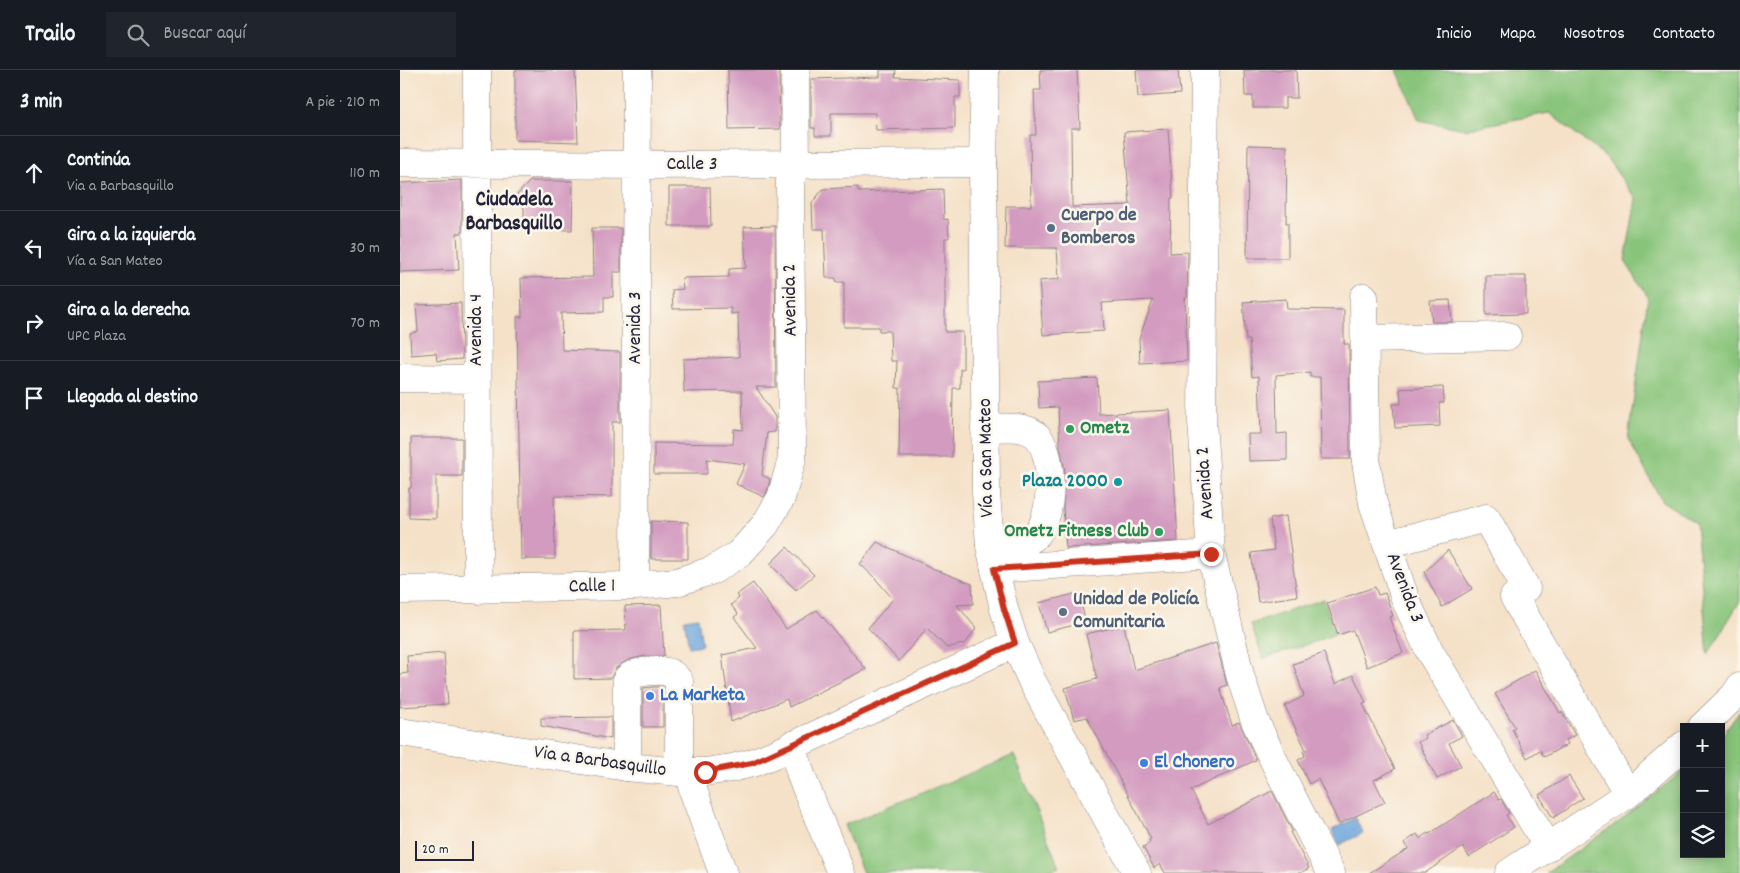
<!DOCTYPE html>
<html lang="es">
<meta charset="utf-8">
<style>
:root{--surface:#171b24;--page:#20242c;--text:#f1f3f6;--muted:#9ea1a6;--line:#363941}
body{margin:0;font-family:Dekko,sans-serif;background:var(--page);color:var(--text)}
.controls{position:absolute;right:15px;bottom:15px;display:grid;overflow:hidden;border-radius:0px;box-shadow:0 2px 12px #0003}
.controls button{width:45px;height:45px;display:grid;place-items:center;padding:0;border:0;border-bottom:1px solid var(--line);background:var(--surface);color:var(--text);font:25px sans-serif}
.scale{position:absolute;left:15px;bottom:12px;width:59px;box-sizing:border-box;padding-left:5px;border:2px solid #22223b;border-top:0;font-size:14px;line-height:18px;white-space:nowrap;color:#22223b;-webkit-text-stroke:4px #fbf7ec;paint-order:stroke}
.stop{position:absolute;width:15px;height:15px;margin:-11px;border:4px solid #c8321e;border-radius:50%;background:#fff}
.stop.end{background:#c8321e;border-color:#fff;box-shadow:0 1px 5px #0008}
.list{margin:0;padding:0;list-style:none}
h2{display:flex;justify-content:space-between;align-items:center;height:65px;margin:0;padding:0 20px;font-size:21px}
h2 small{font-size:16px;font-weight:400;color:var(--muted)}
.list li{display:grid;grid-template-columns:32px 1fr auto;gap:15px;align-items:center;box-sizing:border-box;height:75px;padding:0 20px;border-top:1px solid var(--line)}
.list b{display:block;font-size:19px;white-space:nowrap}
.list p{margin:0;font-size:16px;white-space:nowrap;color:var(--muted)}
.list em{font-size:16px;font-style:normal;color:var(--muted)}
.icon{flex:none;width:28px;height:28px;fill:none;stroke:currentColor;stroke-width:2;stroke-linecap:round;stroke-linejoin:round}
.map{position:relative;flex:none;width:1340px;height:803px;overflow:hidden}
header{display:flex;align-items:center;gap:30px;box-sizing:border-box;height:70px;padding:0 25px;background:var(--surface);border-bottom:1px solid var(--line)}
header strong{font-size:24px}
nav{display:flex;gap:28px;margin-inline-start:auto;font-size:18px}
.search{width:350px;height:45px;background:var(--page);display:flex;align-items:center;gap:12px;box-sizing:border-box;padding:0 18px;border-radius:0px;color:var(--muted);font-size:19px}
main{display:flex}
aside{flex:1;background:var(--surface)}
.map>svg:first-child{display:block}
.green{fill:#88c47a;stroke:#55735a}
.water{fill:#6da5dc;stroke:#48648c}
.building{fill:#d39bc0}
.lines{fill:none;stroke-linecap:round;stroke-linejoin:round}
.minor-casing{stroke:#8c8282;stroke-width:29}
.major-casing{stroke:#8c8282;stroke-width:29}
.minor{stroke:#fff;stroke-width:28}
.major{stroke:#fff;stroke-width:28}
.route{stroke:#c8321e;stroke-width:6}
.service-dot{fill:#5c6f8a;stroke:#fbf7ec;stroke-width:2}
.leisure-dot{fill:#2e9e5b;stroke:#fbf7ec;stroke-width:2}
.culture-dot{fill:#0f9aa8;stroke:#fbf7ec;stroke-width:2}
.shop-dot{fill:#3f7fe0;stroke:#fbf7ec;stroke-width:2}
.labels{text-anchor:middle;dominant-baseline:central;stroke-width:5;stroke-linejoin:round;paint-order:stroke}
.street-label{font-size:20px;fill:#22223b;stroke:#fbf7ec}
.service-label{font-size:20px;font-weight:bold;fill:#4e5e75;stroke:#fbf7ec;text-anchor:start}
.leisure-label{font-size:20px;font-weight:bold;fill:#27864d;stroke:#fbf7ec;text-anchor:start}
.culture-label{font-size:20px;font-weight:bold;fill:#0d838f;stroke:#fbf7ec;text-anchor:end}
.shop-label{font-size:20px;font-weight:bold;fill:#366cbe;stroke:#fbf7ec;text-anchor:start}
.neighbourhood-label{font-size:21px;font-weight:bold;fill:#22223b;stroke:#fbf7ec}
</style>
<header>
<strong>Trailo</strong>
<div class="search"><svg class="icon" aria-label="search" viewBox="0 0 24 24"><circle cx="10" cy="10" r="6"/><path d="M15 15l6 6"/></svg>Buscar aquí</div>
<nav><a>Inicio</a><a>Mapa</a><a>Nosotros</a><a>Contacto</a></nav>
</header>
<main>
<aside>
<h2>3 min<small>A pie · 210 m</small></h2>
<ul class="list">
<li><svg class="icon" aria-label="ahead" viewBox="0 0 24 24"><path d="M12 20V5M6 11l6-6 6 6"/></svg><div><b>Continúa</b><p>Via a Barbasquillo</p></div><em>110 m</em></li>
<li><svg class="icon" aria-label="left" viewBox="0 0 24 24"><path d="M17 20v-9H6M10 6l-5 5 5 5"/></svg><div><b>Gira a la izquierda</b><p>Vía a San Mateo</p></div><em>30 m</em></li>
<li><svg class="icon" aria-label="right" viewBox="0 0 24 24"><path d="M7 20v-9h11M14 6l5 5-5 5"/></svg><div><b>Gira a la derecha</b><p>UPC Plaza</p></div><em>70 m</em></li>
<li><svg class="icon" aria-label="arrive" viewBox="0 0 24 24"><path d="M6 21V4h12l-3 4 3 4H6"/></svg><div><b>Llegada al destino</b></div></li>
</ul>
</aside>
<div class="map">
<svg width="1340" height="803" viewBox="0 0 1340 803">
<rect width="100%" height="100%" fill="#fbf7ec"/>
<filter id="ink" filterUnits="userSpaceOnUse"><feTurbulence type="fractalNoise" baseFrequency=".02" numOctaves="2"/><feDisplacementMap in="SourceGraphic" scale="10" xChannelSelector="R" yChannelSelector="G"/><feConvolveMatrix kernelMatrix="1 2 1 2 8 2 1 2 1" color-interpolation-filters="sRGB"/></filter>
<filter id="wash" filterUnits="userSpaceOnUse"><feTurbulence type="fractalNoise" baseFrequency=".0096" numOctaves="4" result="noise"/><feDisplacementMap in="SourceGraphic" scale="20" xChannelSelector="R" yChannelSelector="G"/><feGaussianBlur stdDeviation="1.12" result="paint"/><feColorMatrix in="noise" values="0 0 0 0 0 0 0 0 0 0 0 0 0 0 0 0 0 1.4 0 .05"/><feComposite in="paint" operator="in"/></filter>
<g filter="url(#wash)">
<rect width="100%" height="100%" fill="#f5e1c8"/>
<!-- green -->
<path class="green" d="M997 0H1340V531L1308 584 1296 453 1262 431 1228 369 1248 227 1225 191 1236 129 1206 87 1149 43 1064 59 1019 50Z
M924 529 935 565 863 589 851 554Z
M1340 641V803H1146L1219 752 1284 700V784H1321V667Z
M614 685 659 797 644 803H463L444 755Z"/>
<!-- water -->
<path class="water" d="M298 547 302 575 289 577 284 549Z
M955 748 963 763 939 775 932 760Z"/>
<g id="blocks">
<!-- building -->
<path class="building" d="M115 0H175L178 72 115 70Z
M328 0H379L380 59 329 60Z
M480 0H496L495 7 560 10V27H555V58L476 60 475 43H431V66H415V58H411V9L480 7Z
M640 0H677L680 58H671L672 137 730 135 724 62 768 59 773 128H771L770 183 788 182 787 228H785L787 291 740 293 739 269 753 230 702 233 704 261 643 265 639 211 659 209 657 178H605L606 136H631L630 65H636L634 20H641Z
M736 0H778L780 24 738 27Z
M844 0H896L897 28H885V38H853V26H845Z
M848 75 887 76 886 153H888V188H847Z
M62 110V163H57L59 200 0 202V113Z
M130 111H173L172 160 124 159V138L114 128Z
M269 117H310L311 156H269Z
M458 117V122L543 119 544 150 548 149 549 168H545V262H563V299H560V318H553L552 387H499L500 318H496L497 291H491L490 261H479V257H444V212H436V208H426L424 159H413L412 133 423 119Z
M375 156 376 317H356L375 347V362L367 363 362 405 370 409 367 422 364 427 336 414 345 394 307 389V404H254V373L333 374 334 359 343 360 342 321 284 322 283 289 339 287 338 243 331 244V238L273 239 272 220 283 219 282 208 329 207V199L346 198 344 157Z
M192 158H221V202H213V227H204V242L161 243 162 280 220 282V352H212V427L154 426 155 489H121L117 247H122L121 208 193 207Z
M1086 206H1126V244L1086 245Z
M886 229 887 239 944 240V274H949L950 389H921L920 307H910V302L876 305 877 364 887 363V390L849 391 848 364H861L859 306 852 307 849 270H846L843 232Z
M1050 230 1052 252H1032L1030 231Z
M61 233 62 289 37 291 36 283 11 285 10 264 18 261 16 235Z
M697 308 699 344 770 340 778 471 666 478 663 438 665 401 660 377 658 337 639 338 638 311Z
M1043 317 1044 333H1039L1040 356 995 358 993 334H1001L1000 319Z
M11 368H62V406H36V449L9 448V418H11Z
M886 446 897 526 858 532 851 483 874 480 870 449Z
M251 451 288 452V489H251Z
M477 472 534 499 572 514 573 534 557 535 576 558 566 573 547 578 527 558 499 591 468 558 493 529 474 507 460 494Z
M387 477 414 505 396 520 370 494Z
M1048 480 1072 519 1042 537 1024 502Z
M353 513 386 559 417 540 466 599 389 637 387 629 331 652 322 585 357 578 334 547 338 544 331 535 339 528 336 525Z
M975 517 978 525 985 523 993 546 989 547 1003 583 967 597 953 560 938 565 927 533Z
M678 523 686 552 647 562 639 533Z
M261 535 264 586H245L228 590 216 598 211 608 174 609V561L226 560 225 536Z
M724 555 734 600 816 573 827 615 820 618 832 655 839 652 856 690 791 720 808 754 872 721 892 761 890 762 909 798 901 803H765L760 794 754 798 743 777 750 773 749 770 751 769 687 647 674 650 665 618 697 609 686 564Z
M44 583 48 634 0 637V604L8 603 7 586Z
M924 583 935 614 953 605 966 633 963 634 995 699 974 710 985 732 939 754 918 709 909 714 898 690 905 686 903 681 906 680 885 636 904 626 893 594Z
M1135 600 1160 643 1162 642 1175 665 1166 670 1168 674 1144 687 1140 680 1127 688 1112 659 1115 657 1095 624Z
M254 617H263V657H243V618Z
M211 647V669L141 656V648Z
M1053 650 1062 666 1049 673 1061 696 1037 709 1018 672 1026 668 1024 665Z
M1169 706 1183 728 1153 748 1139 725Z
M1094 722 1099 730 1101 729 1109 743 1106 745 1114 757 1069 787 1063 777 1025 803H969L1008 779 1004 773 1017 764 1020 769 1028 763 1029 764Z"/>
</g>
</g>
<g filter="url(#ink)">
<use href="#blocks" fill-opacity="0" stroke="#8c8282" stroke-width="1"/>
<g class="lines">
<!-- minor casing -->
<g class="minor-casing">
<path id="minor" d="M77 0 78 520
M805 0 802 351 811 484 840 605 855 651 876 695 931 803
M0 93 237 95 583 93
M964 227 966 392 973 433 1006 531 1030 582 1148 777
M966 269 1107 266
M0 308 77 309
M585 358C601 358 624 354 637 366 655 384 654 451 634 467 623 477 603 474 590 475
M987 474 1086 448 1126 518 1114 527 1228 724
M595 499 811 484
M235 516 237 0
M0 520 235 516 277 512 313 500 339 484 365 455 381 428 392 389 390 111 396 95 395 0
M1302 657 1335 625 1340 617
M392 675 402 708 441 803
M227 697V609C232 601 261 599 270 603 274 604 276 608 279 611V702
M291 703 293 720 323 803
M1109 803 1228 724 1284 675"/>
</g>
<!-- major casing -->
<g class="major-casing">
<path id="major" d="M585 0 583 93 586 423 590 475 595 499 604 539 615 573 632 611 737 803
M0 662 227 697 279 702H305L332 698 352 693 377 683 615 573"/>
</g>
<!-- minor -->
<use href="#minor" class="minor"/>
<!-- major -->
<use href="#major" class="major"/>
</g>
</g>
<g class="lines" filter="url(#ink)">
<!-- route -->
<path class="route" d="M305 702 352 693 615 573 604 539 594 499 811 484"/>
</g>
<!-- markers -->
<g class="service-dot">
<circle cx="651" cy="158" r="5"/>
<circle cx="663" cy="542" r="5"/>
</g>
<g class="leisure-dot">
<circle cx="670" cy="359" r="5"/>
<circle cx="759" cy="462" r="5"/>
</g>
<circle class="culture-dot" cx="718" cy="412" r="5"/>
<g class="shop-dot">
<circle cx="250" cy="626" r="5"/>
<circle cx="744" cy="693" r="5"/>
</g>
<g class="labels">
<!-- street labels -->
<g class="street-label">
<text x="292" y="95">Calle 3</text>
<text transform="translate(391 230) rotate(-91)">Avenida 2</text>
<text transform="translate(236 258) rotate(-90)">Avenida 3</text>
<text transform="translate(77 260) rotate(-90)">Avenida 4</text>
<text transform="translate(587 388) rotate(-91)">Vía a San Mateo</text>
<text transform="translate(806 413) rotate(-94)">Avenida 2</text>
<text transform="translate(192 517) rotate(-1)">Calle 1</text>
<text transform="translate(1004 518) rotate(69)">Avenida 3</text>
<text transform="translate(200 692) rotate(8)">Via a Barbasquillo</text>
</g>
<!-- service labels -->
<g class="service-label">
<text x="661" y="146">Cuerpo de<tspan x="661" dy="23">Bomberos</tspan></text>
<text x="673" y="530">Unidad de Policía<tspan x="673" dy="23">Comunitaria</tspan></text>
</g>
<!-- leisure labels -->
<g class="leisure-label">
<text x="680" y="359">Ometz</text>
<text x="749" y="462" text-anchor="end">Ometz Fitness Club</text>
</g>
<!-- culture labels -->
<g class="culture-label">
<text x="708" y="412">Plaza 2000</text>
</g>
<!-- shop labels -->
<g class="shop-label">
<text x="260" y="626">La Marketa</text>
<text x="754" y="693">El Chonero</text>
</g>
<!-- neighbourhood labels -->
<g class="neighbourhood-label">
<text x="114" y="131">Ciudadela<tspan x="114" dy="24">Barbasquillo</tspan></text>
</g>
</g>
</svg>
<div class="controls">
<button>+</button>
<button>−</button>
<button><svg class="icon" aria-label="layers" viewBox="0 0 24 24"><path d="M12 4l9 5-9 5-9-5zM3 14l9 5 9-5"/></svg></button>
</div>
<div class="scale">20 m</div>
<div class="stop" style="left:305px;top:702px"></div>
<div class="stop end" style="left:811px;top:484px"></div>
</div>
</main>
